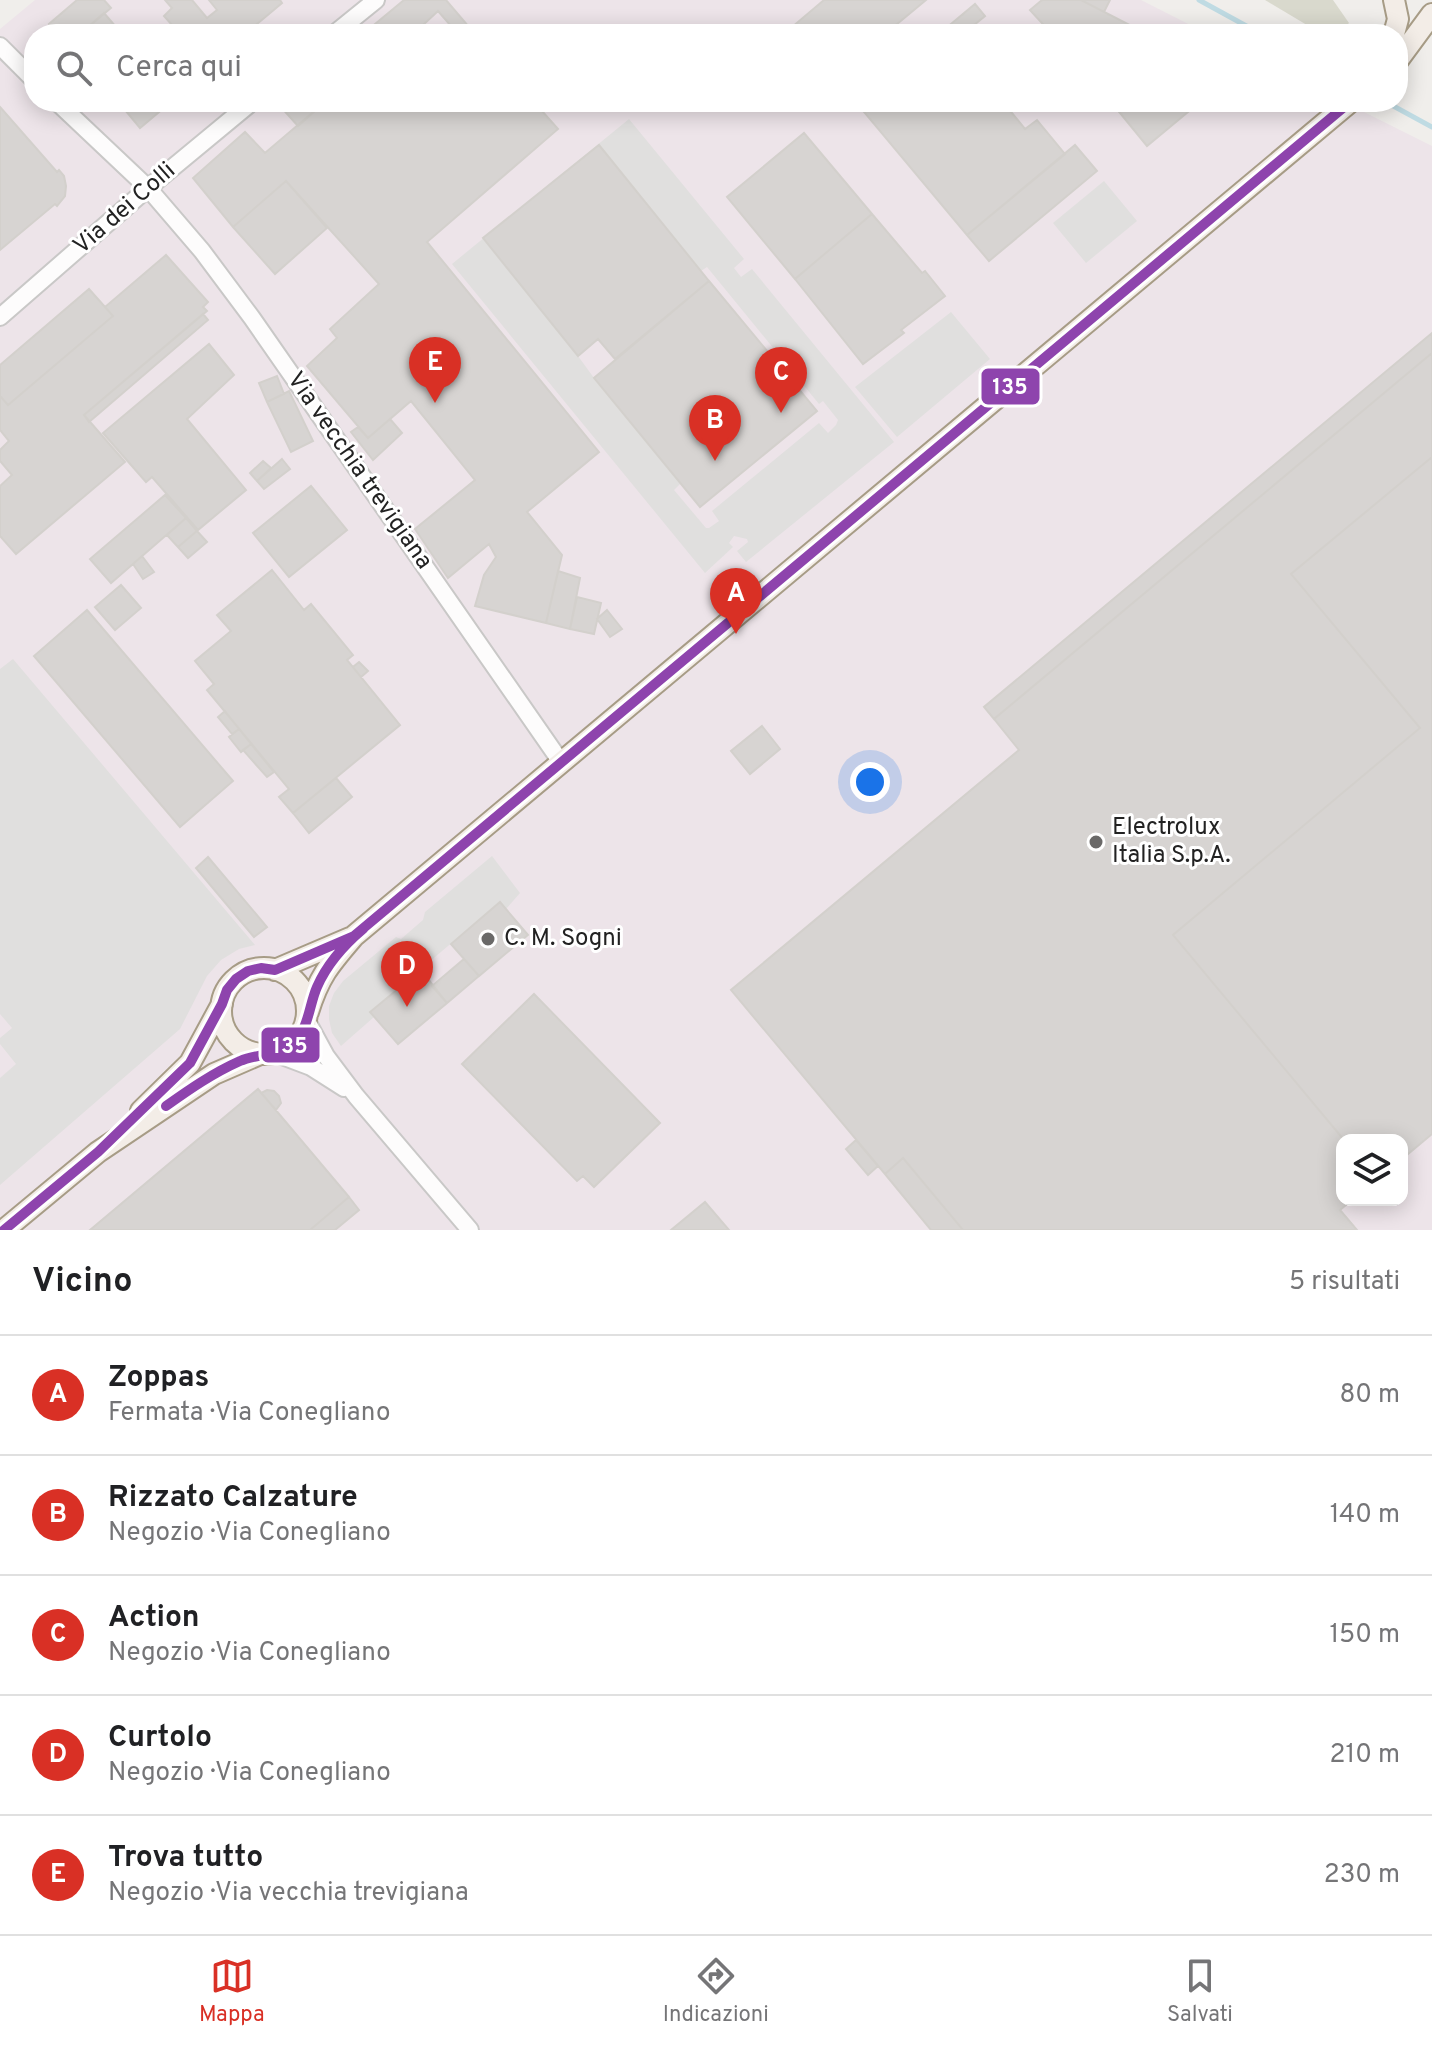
<!DOCTYPE html>
<html lang="it">
<meta charset="utf-8">
<style>
:root{--surface:#fff;--page:#f6f6f6;--text:#202124;--muted:#757577;--line:#e0e0e0;--accent:#d93025}
body{margin:0;font-family:Overpass,sans-serif;background:var(--page);color:var(--text)}
.controls{position:absolute;right:24px;bottom:24px;display:grid;overflow:hidden;border-radius:16px;box-shadow:0 4px 20px #0003}
.controls button{width:72px;height:72px;display:grid;place-items:center;padding:0;border:0;border-bottom:2px solid var(--line);background:var(--surface);color:var(--text);font:40px sans-serif}
.you{position:absolute;left:870px;top:782px;width:28px;height:28px;margin:-20px;border:6px solid #fff;border-radius:50%;background:#1a73e8;box-shadow:0 0 0 12px #1a73e833}
.badge{display:grid;place-items:center;width:52px;height:52px;border-radius:50%;background:var(--accent);color:#fff;font-size:26px;font-weight:700}
.pin{position:absolute;translate:-50% -66px;filter:drop-shadow(0 2px 4px #0008)}
.pin::after{content:'';position:absolute;top:42px;width:28px;height:24px;background:inherit;clip-path:polygon(0 0,100% 0,50% 100%)}
.list{margin:0;padding:0;list-style:none}
h2{display:flex;justify-content:space-between;align-items:center;height:104px;margin:0;padding:0 32px;font-size:34px}
h2 small{font-size:26px;font-weight:400;color:var(--muted)}
.list li{display:grid;grid-template-columns:52px 1fr auto;gap:24px;align-items:center;box-sizing:border-box;height:120px;padding:0 32px;border-top:2px solid var(--line)}
.list b{display:block;font-size:30px;white-space:nowrap}
.list p{margin:0;font-size:26px;white-space:nowrap;color:var(--muted)}
.list em{font-size:26px;font-style:normal;color:var(--muted)}
.icon{flex:none;width:44px;height:44px;fill:none;stroke:currentColor;stroke-width:2;stroke-linecap:round;stroke-linejoin:round}
.map{position:relative;flex:none;width:1432px;height:1230px;overflow:hidden}
.search{position:absolute;background:var(--surface);box-shadow:0 4px 20px #0003;left:24px;right:24px;top:24px;height:88px;display:flex;align-items:center;gap:20px;box-sizing:border-box;padding:0 28px;border-radius:32px;color:var(--muted);font-size:30px}
.sheet{height:704px;background:var(--surface)}
nav{display:flex;justify-content:space-around;align-items:center;box-sizing:border-box;height:112px;border-top:2px solid var(--line);background:var(--surface);font-size:22px;color:var(--muted)}
nav a{display:grid;justify-items:center;gap:4px}
nav .on{color:var(--accent)}
.map>svg:first-child{display:block}
.industrial{fill:#ede4e9;fill-rule:evenodd}
.construction{fill:#d9d9cd}
.parking{fill:#e0dfde;fill-rule:evenodd}
.lines{fill:none;stroke-linecap:round;stroke-linejoin:round}
.stream{stroke:#bfdbe3;stroke-width:5}
.building{fill:#d7d4d2;stroke:#d3d0cc;stroke-width:2}
.minor-casing{stroke:#c9c8c7;stroke-width:20}
.major-casing{stroke:#a79c86;stroke-width:24}
.minor{stroke:#fdfcfc;stroke-width:16}
.major{stroke:#f3ede7;stroke-width:20}
.bus-1-casing{stroke:#fff;stroke-width:16}
.bus-1{stroke:#8e44ad;stroke-width:10}
.poi-dot{fill:#6a6968;stroke:#fff;stroke-width:3}
.labels{text-anchor:middle;dominant-baseline:central;stroke-width:6;stroke-linejoin:round;paint-order:stroke}
.street-label{font-size:24px;fill:#222;stroke:#fff}
.poi-label{font-size:24px;fill:#222;stroke:#fff;text-anchor:start}
.line-badge{stroke:#fff;stroke-width:3}
.badge-label{font-size:22px;text-anchor:middle;font-weight:bold;fill:#fff}
</style>
<div class="map">
<svg width="1432" height="1230" viewBox="0 0 1432 1230">
<rect width="100%" height="100%" fill="#f0eeeb"/>
<!-- industrial -->
<path class="industrial" d="M35 0H1141L1208 34H34V102H1344L1432 146V1230H0V29ZM1342 1140H1402V1200H1342Z"/>
<!-- construction -->
<path class="construction" d="M1265 0H1333L1349 23 1338 34H1322Z"/>
<!-- parking -->
<path class="parking" d="M629 119 744 259 734 268 741 277 752 269 894 442 746 562 737 551 748 542 747 539 734 536 729 543 733 547 705 573 452 264ZM694 262 701 271 707 267 819 404 823 401 838 420 836 425 828 433 819 423 712 511 719 521 709 528H706L674 490 681 483 594 378 578 356Z
M1104 181 1137 221 1086 263 1053 223Z
M951 312 990 359 897 437 855 387Z
M13 659 255 945 239 949 221 960 207 976 180 1029 0 1185V1078L16 1064 0 1044V1038L12 1028 0 1014V669Z
M492 856 520 893 506 909 500 902 370 1012 374 1017 341 1046 332 1033 329 1019V1006L334 993 343 981 396 937 401 939 423 920 425 912Z"/>
<g class="lines">
<!-- stream -->
<path class="stream" d="M1199 0 1261 34
M1386 102 1432 127"/>
</g>
<!-- building -->
<path class="building" d="M77 0H104L111 8 80 34H57L49 24Z
M165 0H192L207 18 217 10 209 0H280L282 3 245 34H194L192 32 189 34H180L164 16 172 8Z
M404 0H446L475 34H458L438 11 423 25 431 34H363Z
M824 0H926L885 34H798L792 27Z
M1042 0H1081L1147 34H1052L1030 10Z
M1081 0H1110L1104 12Z
M975 4 985 16 963 34H939Z
M104 13 122 34H80Z
M123 102H171L140 128 120 104Z
M283 102H325L298 126 279 105Z
M325 102H492L493 104 496 102H534L558 129 427 242 599 452 527 512 562 555 546 623 475 606 484 575 496 557 489 544 448 578 415 529 475 480 411 401 368 438 307 366 337 338 330 329 379 284 286 181 233 227 193 178 245 132 265 153Z
M864 102H951L953 104 955 102H1003L1025 129 1037 120 1065 154 967 235 859 106Z
M1111 102H1200L1147 146Z
M0 107 57 172 59 170 64 176 66 186 65 196 57 206 55 204 0 250Z
M804 133 872 214 795 279 727 197Z
M599 145 709 281 615 359 598 339 578 356 483 238Z
M1075 145 1097 171 989 261 967 235Z
M286 181 327 228 275 274 233 227Z
M872 214 922 273 925 271 945 296 901 330 904 333 863 364 795 279Z
M166 255 208 302 203 307 207 311 84 415 125 462 16 554 0 536V486L12 475 0 461V450L9 441 0 430V396L8 405 113 316 105 307Z
M709 281 817 411 700 507 594 378Z
M89 289 113 316 8 405 0 396V365Z
M203 314 208 320 89 422 84 415Z
M1432 333V353L994 719 984 707Z
M209 344 234 375 187 419 246 490 198 530 152 477 146 482 103 433Z
M1432 353V457L1291 574 1420 728 1173 935 1344 1140H1342V1200H1352L1340 1210 1357 1230H963L903 1158 885 1174 731 990 1019 750 994 719Z
M277 376 284 394 267 402 259 383Z
M289 391 313 441 291 452 267 402Z
M390 419 402 433 373 460 351 432 358 427 368 438Z
M1432 457V1134L1402 1159V1140H1344L1173 935 1420 728 1291 574Z
M282 459 290 469 264 489 257 481Z
M263 461 271 468 257 481 250 473Z
M311 486 347 530 289 577 253 533Z
M165 495 186 518 111 583 90 559Z
M186 518 197 531 178 547 167 535Z
M197 531 207 542 188 558 178 547Z
M142 556 154 572 143 579 133 564Z
M272 570 304 610 311 604 353 655 347 660 400 725 293 813 279 797 289 789 207 690 214 684 195 661 231 631 217 615Z
M558 571 580 578 570 629 546 623Z
M121 585 141 608 115 630 95 607Z
M577 597 601 603 594 634 570 629Z
M87 610 233 781 180 827 34 656Z
M607 610 622 629 610 637 597 619Z
M359 662 368 671 361 677 353 667Z
M225 711 239 729 232 734 218 717Z
M762 726 780 749 750 774 731 751Z
M239 729 251 744 241 752 229 737Z
M251 744 274 772 267 777 243 750Z
M336 778 352 797 309 833 293 813Z
M208 857 267 927 254 937 196 868Z
M500 902 528 935 479 976 451 944Z
M464 959 479 976 447 1003 432 986Z
M421 970 447 1003 398 1044 370 1012Z
M534 994 660 1123 594 1187 583 1176 577 1181 462 1064Z
M258 1089 349 1197 310 1230H90Z
M267 1090 274 1091 279 1096 281 1103 276 1110 261 1093Z
M856 1140 878 1166 868 1175 846 1149Z
M903 1158 963 1230H931L885 1174Z
M349 1197 359 1210 335 1230H310Z
M705 1202 729 1230H671Z"/>
<g class="lines">
<!-- minor casing -->
<g class="minor-casing">
<path id="minor" d="M334 34 376 0
M0 46 34 80
M57 102 148 188 202 251 252 318 561 762
M0 317 148 188 252 102
M307 1021 326 1056 356 1096 470 1230
M274 1053 311 1067 344 1088"/>
</g>
<!-- major casing -->
<g class="major-casing">
<path id="major" d="M1394 0 1398 19 1394 34
M1398 60 1432 14
M221 1011a43 43 0 1 1 86 0a43 43 0 1 1-86 0Z
M275 970 350 938
M308 1012C319 976 330 964 354 936L1350 102
M141 1111 190 1063 222 1004
M4 1230 98 1152 214 1074 260 1054"/>
</g>
<!-- minor -->
<use href="#minor" class="minor"/>
<!-- major -->
<use href="#major" class="major"/>
<!-- bus-1 casing -->
<g class="bus-1-casing">
<path id="bus-1" d="M166 1106C190 1089 213 1073 240 1061 257 1054 279 1055 293 1043 309 1029 309 1005 317 987 327 964 344 945 363 929
M4 1230 98 1152 190 1063 222 1004 227 990 236 979 248 971 261 968 275 970 354 936 1350 102"/>
</g>
<!-- bus-1 -->
<use href="#bus-1" class="bus-1"/>
</g>
<!-- markers -->
<g class="poi-dot">
<circle cx="1096" cy="842" r="8"/>
<circle cx="488" cy="939" r="8"/>
</g>
<g class="labels">
<!-- street labels -->
<g class="street-label">
<text transform="translate(125 209) rotate(-41)">Via dei Colli</text>
<text transform="translate(359 471) rotate(55)">Via vecchia trevigiana</text>
</g>
<!-- poi labels -->
<g class="poi-label">
<text x="1112" y="828">Electrolux<tspan x="1112" dy="28">Italia S.p.A.</tspan></text>
<text x="504" y="939">C. M. Sogni</text>
</g>
</g>
<g class="line-badge">
<rect x="980" y="367" width="61" height="39" rx="8" fill="#8e44ad"/>
<rect x="260" y="1026" width="61" height="38" rx="8" fill="#8e44ad"/>
</g>
<g class="badge-label">
<text x="1010" y="394">135</text>
<text x="290" y="1053">135</text>
</g>
</svg>
<div class="controls">
<button><svg class="icon" aria-label="layers" viewBox="0 0 24 24"><path d="M12 4l9 5-9 5-9-5zM3 14l9 5 9-5"/></svg></button>
</div>
<div class="you"></div>
<div class="pin badge" style="left:736px;top:634px">A</div>
<div class="pin badge" style="left:715px;top:461px">B</div>
<div class="pin badge" style="left:781px;top:413px">C</div>
<div class="pin badge" style="left:407px;top:1007px">D</div>
<div class="pin badge" style="left:435px;top:403px">E</div>
<div class="search"><svg class="icon" aria-label="search" viewBox="0 0 24 24"><circle cx="10" cy="10" r="6"/><path d="M15 15l6 6"/></svg>Cerca qui</div>
</div>
<section class="sheet">
<h2>Vicino<small>5 risultati</small></h2>
<ul class="list">
<li><span class="badge">A</span><div><b>Zoppas</b><p>Fermata · Via Conegliano</p></div><em>80 m</em></li>
<li><span class="badge">B</span><div><b>Rizzato Calzature</b><p>Negozio · Via Conegliano</p></div><em>140 m</em></li>
<li><span class="badge">C</span><div><b>Action</b><p>Negozio · Via Conegliano</p></div><em>150 m</em></li>
<li><span class="badge">D</span><div><b>Curtolo</b><p>Negozio · Via Conegliano</p></div><em>210 m</em></li>
<li><span class="badge">E</span><div><b>Trova tutto</b><p>Negozio · Via vecchia trevigiana</p></div><em>230 m</em></li>
</ul>
</section>
<nav>
<a class="on"><svg class="icon" aria-label="map" viewBox="0 0 24 24"><path d="M3 6l6-2 6 2 6-2v14l-6 2-6-2-6 2zM9 4v14M15 6v14"/></svg>Mappa</a>
<a><svg class="icon" aria-label="directions" viewBox="0 0 24 24"><path d="M12 3l9 9-9 9-9-9zM9 14v-3h6M13 9l2 2-2 2"/></svg>Indicazioni</a>
<a><svg class="icon" aria-label="saved" viewBox="0 0 24 24"><path d="M7 4h10v16l-5-4-5 4z"/></svg>Salvati</a>
</nav>
